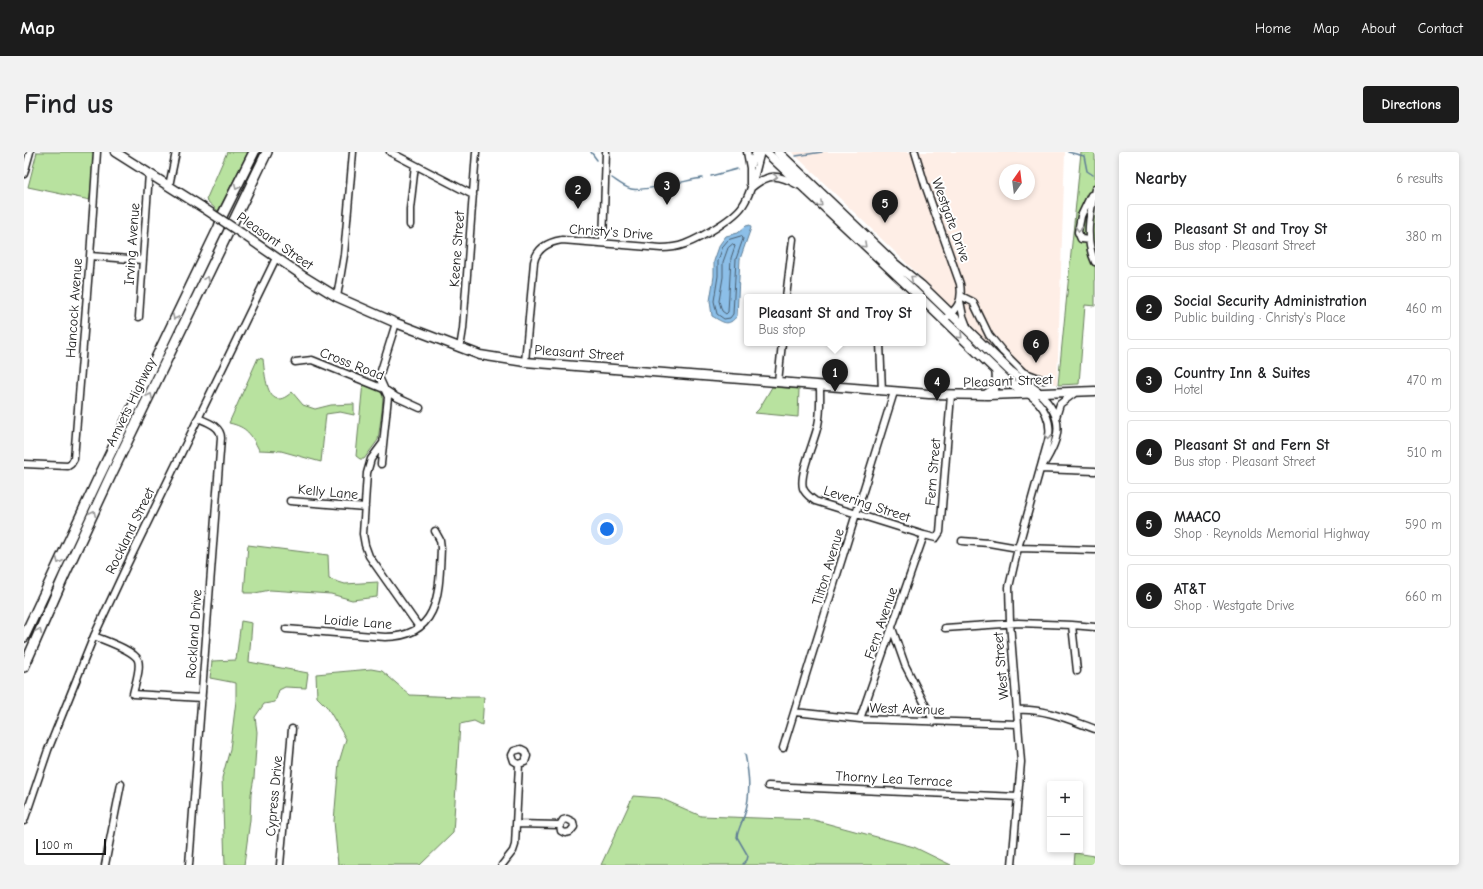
<!DOCTYPE html>
<meta charset="utf-8">
<style>
:root{--surface:#fff;--page:#f2f2f2;--text:#202124;--muted:#757577;--line:#e0e0e0;--accent:#1c1c1c}
body{margin:0;font-family:"Comic Neue",sans-serif;background:var(--page);color:var(--text)}
.controls{position:absolute;right:12px;bottom:12px;display:grid;overflow:hidden;border-radius:4px;box-shadow:0 2px 6px #0003}
.controls button{width:36px;height:36px;display:grid;place-items:center;padding:0;border:0;border-bottom:1px solid var(--line);background:var(--surface);color:var(--text);font:20px sans-serif}
.compass{position:absolute;left:975px;top:12px;width:36px;height:36px;border-radius:50%;background:var(--surface);box-shadow:0 2px 6px #0003;rotate:14deg}
.scale{position:absolute;left:12px;bottom:10px;width:70px;box-sizing:border-box;padding-left:4px;border:2px solid #1c1c1c;border-top:0;font-size:11px;line-height:14px;white-space:nowrap;color:#1c1c1c;-webkit-text-stroke:3px #fff;paint-order:stroke}
.you{position:absolute;left:583px;top:377px;width:14px;height:14px;margin:-10px;border:3px solid #fff;border-radius:50%;background:#1a73e8;box-shadow:0 0 0 6px #1a73e833}
.badge{display:grid;place-items:center;width:26px;height:26px;border-radius:50%;background:var(--accent);color:#fff;font-size:13px;font-weight:700}
.pin{position:absolute;translate:-50% -33px;filter:drop-shadow(0 1px 2px #0008)}
.pin::after{content:'';position:absolute;top:21px;width:14px;height:12px;background:inherit;clip-path:polygon(0 0,100% 0,50% 100%)}
.popup{position:absolute;left:720px;top:142px;width:182px;height:52px;box-sizing:border-box;display:grid;place-content:center;border-radius:4px;background:var(--surface);filter:drop-shadow(0 1px 3px #0005);font-size:13px;white-space:nowrap;color:var(--muted)}
.popup b{font-size:15px;color:var(--text)}
.popup::after{content:'';position:absolute;left:50%;top:100%;margin-left:-8px;border:8px solid transparent;border-top-color:var(--surface)}
.list{margin:0;padding:0;list-style:none}
h2{display:flex;justify-content:space-between;align-items:center;height:52px;margin:0;padding:0 16px;font-size:17px}
h2 small{font-size:13px;font-weight:400;color:var(--muted)}
.list li{display:grid;grid-template-columns:26px 1fr auto;gap:12px;align-items:center;box-sizing:border-box;height:64px;margin:0 8px 8px;padding:0 8px;border:1px solid var(--line);border-radius:4px}
.list b{display:block;font-size:15px;white-space:nowrap}
.list p{margin:0;font-size:13px;white-space:nowrap;color:var(--muted)}
.list em{font-size:13px;font-style:normal;color:var(--muted)}
.map{position:relative;flex:none;width:1071px;height:713px;overflow:hidden;border-radius:4px}
header{display:flex;align-items:center;gap:24px;box-sizing:border-box;height:56px;padding:0 20px;background:var(--accent);color:#fff}
header strong{font-size:19px}
nav{display:flex;gap:22px;margin-inline-start:auto;font-size:14px}
.intro{display:flex;align-items:center;justify-content:space-between;box-sizing:border-box;height:96px;padding:0 24px}
h1{margin:0;font-size:28px}
.button{padding:10px 18px;border-radius:4px;background:var(--accent);color:#fff;font-size:14px;font-weight:700}
main{display:flex;gap:24px;padding:0 24px}
aside{flex:1;background:var(--surface);border-radius:4px;box-shadow:0 2px 6px #0003}
.map>svg:first-child{display:block}
.built{fill:#feeee6;fill-rule:evenodd}
.green{fill:#b8e29f;stroke:#6a7f5e}
.water{fill:#8cbfe8;stroke:#5f7e96}
.lines{fill:none;stroke-linecap:round;stroke-linejoin:round}
.shore{stroke:#495d6e;stroke-width:1}
.stream{stroke:#5f7e96;stroke-width:1.5}
.minor-casing{stroke:#1c1c1c;stroke-width:9}
.major-casing{stroke:#1c1c1c;stroke-width:11}
.highway-casing{stroke:#1c1c1c;stroke-width:12}
.minor{stroke:#fff;stroke-width:6}
.major{stroke:#fff;stroke-width:8}
.highway{stroke:#fff;stroke-width:9}
.major-bridge-casing{stroke:#1c1c1c;stroke-width:11;stroke-linecap:butt}
.major-bridge{stroke:#fff;stroke-width:8}
.oneway{stroke:#999}
.labels{text-anchor:middle;dominant-baseline:central;stroke-width:4;stroke-linejoin:round;paint-order:stroke}
.street-label{font-size:14px;fill:#1c1c1c;stroke:#fff}
</style>
<header>
<strong>Map</strong>
<nav><a>Home</a><a>Map</a><a>About</a><a>Contact</a></nav>
</header>
<div class="intro"><h1>Find us</h1><a class="button">Directions</a></div>
<main>
<div class="map">
<svg width="1071" height="713" viewBox="0 0 1071 713">
<rect width="100%" height="100%" fill="#fff"/>
<filter id="ink" filterUnits="userSpaceOnUse"><feTurbulence type="fractalNoise" baseFrequency=".025" numOctaves="2"/><feDisplacementMap in="SourceGraphic" scale="8" xChannelSelector="R" yChannelSelector="G"/><feConvolveMatrix kernelMatrix="1 2 1 2 8 2 1 2 1" color-interpolation-filters="sRGB"/></filter>
<g filter="url(#ink)">
<!-- built -->
<path class="built" d="M768 0H1041L1033 232 1012 229 995 219 973 199ZM981 18H1005V42H981Z"/>
<!-- green -->
<path class="green" d="M13 0H70L66 48 4 35Z
M203 0H224L194 59 182 48Z
M1057 0H1071V154L1061 153 1055 232 1034 233Z
M234 206 239 207C241 223 243 263 268 240L279 253 291 257 307 253 330 252V263L316 260 302 262 297 310 257 299 235 298C227 282 223 275 205 271Z
M339 230 356 239 359 244 358 259 354 288 340 307H336L332 304Z
M748 235 775 237 774 265 731 261 735 257Z
M224 393 304 403 305 427 321 432 354 430 353 445 328 448 307 442 246 438 231 441H220Z
M217 469 228 471 225 510 284 521 282 536 261 535 255 538 251 550 240 552 231 565 233 580 230 626 227 642 226 668 220 713H201L198 626 206 597 212 549V531L186 526 188 509 212 508Z
M347 517 358 519 386 543 435 545H460L458 573 450 569 436 572 429 681 396 713H314L310 669 315 610 322 587 303 555 293 545 292 522Z
M609 644 636 646 677 664 790 668 890 695 927 713H577Z
M1051 701 1071 704V713H1050Z"/>
<!-- water -->
<path class="water" d="M726 73 727 76 716 107 713 164C704 175 700 171 688 164L686 149 690 124V109L696 92 702 84 714 81 722 74Z"/>
<g class="lines">
<!-- shore -->
<path class="shore" d="M718 84 719 87 712 107 709 162 706 166 700 167 693 162 690 149 694 124V109L699 94 704 88Z
M709 92 711 94 707 106 704 160 702 162 698 159 695 149 699 125V110L704 96Z"/>
<!-- stream -->
<path class="stream" d="M567 0 573 8
M1044 0 1060 4 1063 19 1069 23
M772 4 798 0
M687 24 713 17
M588 26C594 30 600 35 607 37 618 40 665 28 678 26
M719 712 723 708 724 704 713 685C714 677 719 669 721 661 727 641 725 622 721 602"/>
<!-- minor casing -->
<g class="minor-casing">
<path id="minor" d="M366 0 449 43
M723 0 726 16V32
M891 0 901 33 936 132C939 151 933 156 920 168
M726 15 732 0
M0 22 6 0
M145 34 152 0
M727 36C745 21 754 22 774 33
M1071 37C1066 61 1060 87 1071 110
M386 73V57L391 13
M1065 88 1057 87 1054 80 1057 64 1067 43
M579 91 582 0
M66 104 119 108
M937 144 949 150 965 183 979 200 999 220 1020 228
M313 145 320 103 329 0
M762 145 769 87
M936 149 939 164 944 177
M115 165 125 21
M856 191 858 239
M436 196 439 177 452 0
M271 210 288 208 360 237 372 245 396 256
M501 210 510 110C513 96 525 90 538 88L637 96C645 96 653 95 661 92 677 86 711 66 719 53 729 38 732 16 737 0
M754 230 758 191
M796 233C796 246 797 260 794 273 791 288 775 322 779 336 781 342 786 345 791 349L900 383 912 386 916 380 927 243
M1015 241C1041 266 1037 285 1019 313
M1032 265 1036 252 1052 240
M359 291 347 307 343 321 339 382 341 393 345 404 395 475
M0 312 44 314 47 312 50 307 66 104 73 0
M357 312 364 245 355 225 372 171
M1016 317 1071 319
M266 349 341 355
M938 389 965 391 994 396 1071 398
M1048 473 1053 519
M868 476 881 513 910 570
M921 476 994 471 1048 473 1071 475
M262 477 361 485C417 485 415 438 417 396L416 388 411 379
M70 484C79 488 110 498 114 508 117 517 111 532 109 542L178 546
M993 558C1020 556 1046 568 1071 577
M771 560 836 567 994 572
M836 567 900 383
M759 596 870 240
M744 634 994 645
M0 669 24 598 70 484 103 413 252 106
M492 672 536 673 539 668 543 667 549 670 550 675 546 680 541 681 537 679 536 673
M81 713 97 632
M165 713 197 286C197 274 183 270 174 266
M256 713 268 577
M478 713 489 699 491 693 495 612 501 610 503 604 501 599 497 597 490 599 488 603 490 609 495 612
M988 713 997 610 986 471 985 435 994 396 1024 289C1029 270 1020 252 1004 242"/>
</g>
<!-- major casing -->
<g class="major-casing">
<path id="major" d="M91 0 178 55
M742 0 896 145
M754 0 870 111 897 133 986 219 1015 241
M217 81 279 124 313 145 372 171 456 203 501 210 905 242 964 243 1071 239
M899 148 982 228 1003 241
M961 243C973 237 974 230 972 218"/>
</g>
<!-- highway casing -->
<g class="highway-casing">
<path id="highway" d="M0 485 73 329 195 75 199 62 230 0
M0 515 40 424 87 323 243 0"/>
</g>
<!-- minor -->
<use href="#minor" class="minor"/>
<!-- major -->
<use href="#major" class="major"/>
<!-- highway -->
<use href="#highway" class="highway"/>
<!-- major-bridge casing -->
<g class="major-bridge-casing">
<path id="major-bridge" d="M178 55 217 81"/>
</g>
<!-- major-bridge -->
<use href="#major-bridge" class="major-bridge"/>
</g>
<!-- one-way arrows -->
<defs><path id="oneway-chevron" d="M-2-3.5L2.5 0L-2 3.5" fill="none" stroke-width="1.6" stroke-linecap="round" stroke-linejoin="round"/></defs>
<g class="oneway">
<use href="#oneway-chevron" transform="translate(751 25) rotate(-1)"/>
<use href="#oneway-chevron" transform="translate(213 35) rotate(117)"/>
<use href="#oneway-chevron" transform="translate(796 52) rotate(43)"/>
<use href="#oneway-chevron" transform="translate(1055 77) rotate(92)"/>
<use href="#oneway-chevron" transform="translate(840 93) rotate(43)"/>
<use href="#oneway-chevron" transform="translate(889 126) rotate(-141)"/>
<use href="#oneway-chevron" transform="translate(183 127) rotate(-64)"/>
<use href="#oneway-chevron" transform="translate(151 165) rotate(115)"/>
<use href="#oneway-chevron" transform="translate(936 184) rotate(44)"/>
<use href="#oneway-chevron" transform="translate(126 244) rotate(-64)"/>
<use href="#oneway-chevron" transform="translate(1024 285) rotate(101)"/>
<use href="#oneway-chevron" transform="translate(69 361) rotate(-65)"/>
<use href="#oneway-chevron" transform="translate(35 409) rotate(115)"/>
<use href="#oneway-chevron" transform="translate(15 479) rotate(-66)"/>
</g>
</g>
<g class="labels">
<!-- street labels -->
<g class="street-label">
<text transform="translate(927 68) rotate(70)">Westgate Drive</text>
<text transform="translate(587 80) rotate(4)">Christy's Drive</text>
<text transform="translate(251 89) rotate(35)">Pleasant Street</text>
<text transform="translate(108 92) rotate(-86)">Irving Avenue</text>
<text transform="translate(433 97) rotate(-86)">Keene Street</text>
<text transform="translate(50 156) rotate(-86)">Hancock Avenue</text>
<text transform="translate(555 201) rotate(4)">Pleasant Street</text>
<text transform="translate(328 212) rotate(21)">Cross Road</text>
<text transform="translate(984 229) rotate(-2)">Pleasant Street</text>
<text transform="translate(107 250) rotate(-64)">Amvets Highway</text>
<text transform="translate(909 320) rotate(-85)">Fern Street</text>
<text transform="translate(304 340) rotate(5)">Kelly Lane</text>
<text transform="translate(843 352) rotate(18)">Levering Street</text>
<text transform="translate(106 379) rotate(-64)">Rockland Street</text>
<text transform="translate(804 415) rotate(-73)">Tilton Avenue</text>
<text transform="translate(334 470) rotate(4)">Loidie Lane</text>
<text transform="translate(857 471) rotate(-71)">Fern Avenue</text>
<text transform="translate(170 482) rotate(-86)">Rockland Drive</text>
<text transform="translate(977 514) rotate(-95)">West Street</text>
<text transform="translate(883 557) rotate(2)">West Avenue</text>
<text transform="translate(870 627) rotate(3)">Thorny Lea Terrace</text>
<text transform="translate(250 644) rotate(-85)">Cypress Drive</text>
</g>
</g>
</svg>
<div class="controls">
<button>+</button>
<button>−</button>
</div>
<svg class="compass" viewBox="-18 -18 36 36"><path d="M0-13l5 13h-10z" fill="#e53935"/><path d="M0 13l5-13h-10z" fill="#757577"/></svg>
<div class="scale">100 m</div>
<div class="you"></div>
<div class="pin badge" style="left:811px;top:240px">1</div>
<div class="popup"><b>Pleasant St and Troy St</b>Bus stop</div>
<div class="pin badge" style="left:554px;top:57px">2</div>
<div class="pin badge" style="left:643px;top:53px">3</div>
<div class="pin badge" style="left:913px;top:249px">4</div>
<div class="pin badge" style="left:861px;top:71px">5</div>
<div class="pin badge" style="left:1012px;top:211px">6</div>
</div>
<aside>
<h2>Nearby<small>6 results</small></h2>
<ul class="list">
<li><span class="badge">1</span><div><b>Pleasant St and Troy St</b><p>Bus stop · Pleasant Street</p></div><em>380 m</em></li>
<li><span class="badge">2</span><div><b>Social Security Administration</b><p>Public building · Christy's Place</p></div><em>460 m</em></li>
<li><span class="badge">3</span><div><b>Country Inn &amp; Suites</b><p>Hotel</p></div><em>470 m</em></li>
<li><span class="badge">4</span><div><b>Pleasant St and Fern St</b><p>Bus stop · Pleasant Street</p></div><em>510 m</em></li>
<li><span class="badge">5</span><div><b>MAACO</b><p>Shop · Reynolds Memorial Highway</p></div><em>590 m</em></li>
<li><span class="badge">6</span><div><b>AT&amp;T</b><p>Shop · Westgate Drive</p></div><em>660 m</em></li>
</ul>
</aside>
</main>
